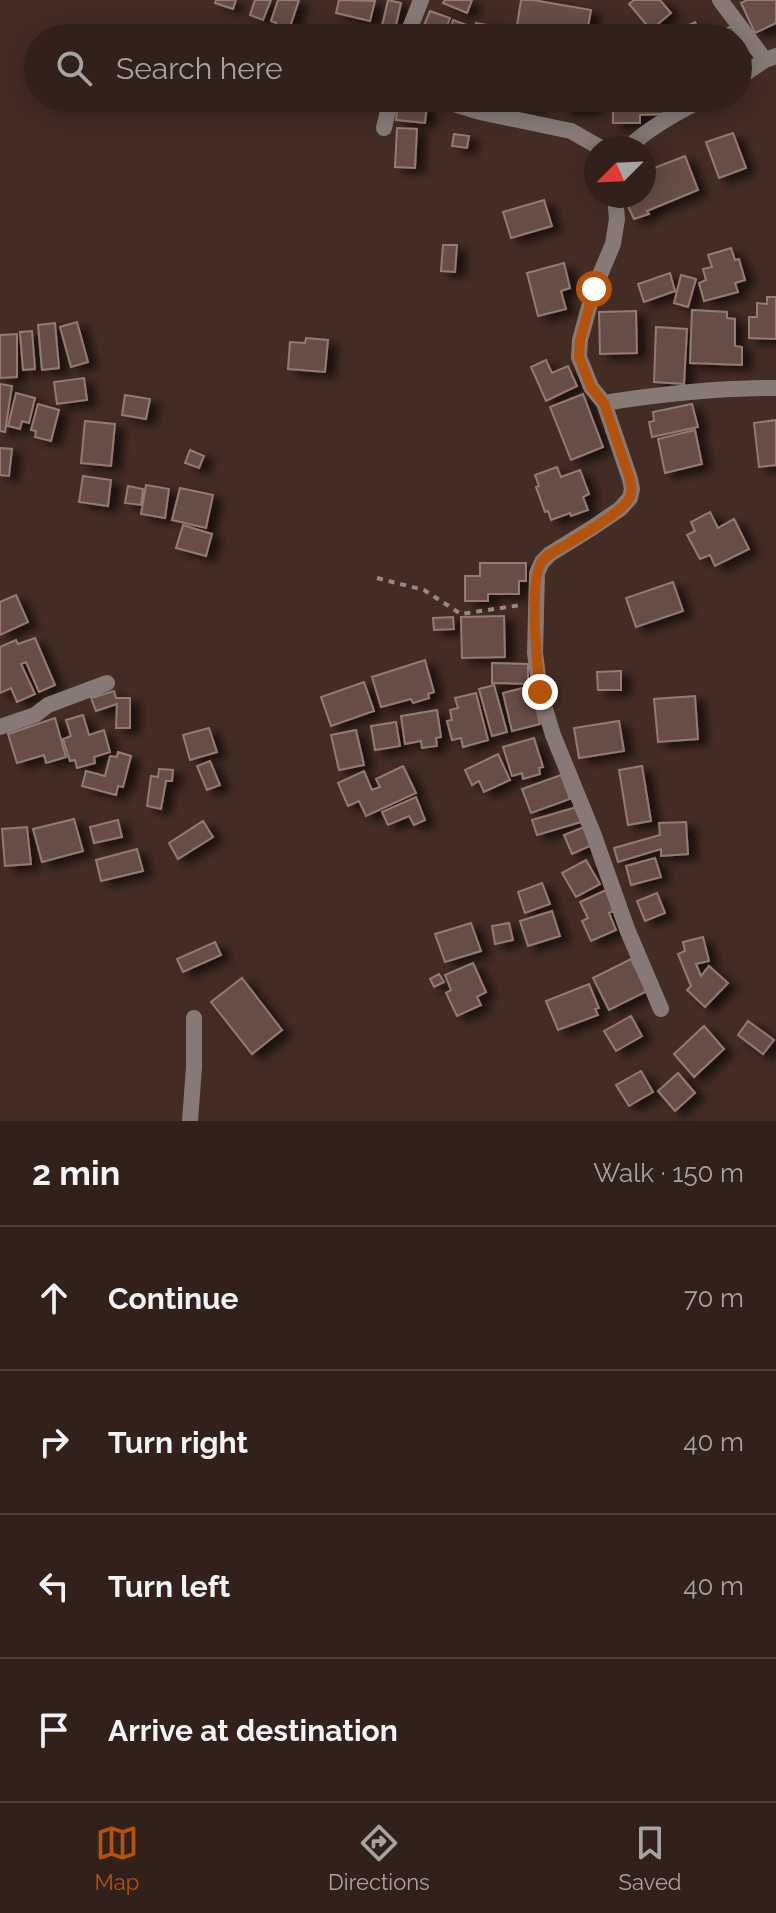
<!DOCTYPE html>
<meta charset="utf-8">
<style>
:root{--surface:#32211b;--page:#3d2e28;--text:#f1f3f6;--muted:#a8a3a3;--line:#4d3e3a;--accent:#b45309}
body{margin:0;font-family:Raleway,sans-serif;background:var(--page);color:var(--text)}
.compass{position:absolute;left:584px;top:136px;width:72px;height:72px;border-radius:50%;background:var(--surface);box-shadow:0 4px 20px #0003;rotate:246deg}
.stop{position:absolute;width:24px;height:24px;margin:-18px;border:6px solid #b45309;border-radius:50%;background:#fff}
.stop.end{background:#b45309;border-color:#fff;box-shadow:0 2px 8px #0008}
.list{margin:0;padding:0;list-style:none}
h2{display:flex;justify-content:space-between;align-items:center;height:104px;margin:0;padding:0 32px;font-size:34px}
h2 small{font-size:26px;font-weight:400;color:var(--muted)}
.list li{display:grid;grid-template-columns:52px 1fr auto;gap:24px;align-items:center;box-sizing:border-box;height:144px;padding:0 32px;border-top:2px solid var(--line)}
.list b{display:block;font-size:30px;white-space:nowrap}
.list em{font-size:26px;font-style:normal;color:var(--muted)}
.icon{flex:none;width:44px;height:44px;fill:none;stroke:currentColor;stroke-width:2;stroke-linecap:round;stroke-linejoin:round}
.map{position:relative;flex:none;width:776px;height:1121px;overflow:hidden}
.search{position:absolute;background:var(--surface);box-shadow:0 4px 20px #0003;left:24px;right:24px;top:24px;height:88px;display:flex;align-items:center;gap:20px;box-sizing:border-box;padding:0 28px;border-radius:44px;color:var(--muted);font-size:30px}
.sheet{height:680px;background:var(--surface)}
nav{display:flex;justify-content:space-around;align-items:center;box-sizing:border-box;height:112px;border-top:2px solid var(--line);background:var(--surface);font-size:22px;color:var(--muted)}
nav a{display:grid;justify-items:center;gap:4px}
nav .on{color:var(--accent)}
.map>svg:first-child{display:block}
.building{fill:#664d45;stroke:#957a71;stroke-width:2;filter:url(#shadow)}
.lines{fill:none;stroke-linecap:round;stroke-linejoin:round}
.path{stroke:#998780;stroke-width:4;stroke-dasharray:6 6;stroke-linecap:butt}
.street{stroke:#877a76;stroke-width:16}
.route{stroke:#b45309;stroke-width:10}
</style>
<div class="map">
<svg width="776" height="1121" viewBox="0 0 776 1121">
<defs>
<filter id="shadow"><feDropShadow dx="9" dy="5" stdDeviation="4" flood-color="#0009"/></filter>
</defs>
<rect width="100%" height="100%" fill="#432c24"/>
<!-- building -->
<path class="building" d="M216 0H236L233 9 215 3Z
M255 0H271L263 20 250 15Z
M278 0H299L289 30 276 25V23L271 21Z
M339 0 375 1 370 21 336 13Z
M388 0 401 3 395 30 382 26Z
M445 0H472L467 13 443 3Z
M521 0H533L591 10 586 38H575L551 34 550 38H515Z
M634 0H660L671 13 651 30 629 4Z
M747 0H776V23L755 33 741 3Z
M430 11 450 18 442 38 422 30Z
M453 20 467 25 462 38H447Z
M695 22 700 33 708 30 711 36 734 25 746 51 738 54V38H662Z
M476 23 509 29 508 38H473Z
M359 26 392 33 391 38 356 37Z
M514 98H538L536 108 513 103Z
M562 98H592V109L563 111Z
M613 98H668L669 114 640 115V123H613Z
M398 102 427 105 425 123 396 120Z
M397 128 417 129 415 168 395 167Z
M733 133 746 168 719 178 706 142Z
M454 134 469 136 467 148 452 146Z
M685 156 698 190 647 211 649 214 634 219 623 196H644V172Z
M544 200 552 226 511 238 503 212Z
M443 245H457L455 272 441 271Z
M731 248 735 260 739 259 745 280 735 283 738 292 704 301 699 283 706 280 703 269 712 267 708 255Z
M564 263 570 288 561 291 566 309 538 316 527 273Z
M670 273 675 291 644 302 638 284Z
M681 275 696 279 688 307 674 303Z
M767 297H776V339L749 338V317H757V303L767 304Z
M692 310 727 312V318L735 319V346L742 347V365L690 363Z
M636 311 637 353 600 354 599 312Z
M77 322 88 362 71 367 60 327Z
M55 323 59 368 42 370 38 325Z
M656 327 687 329 684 384 654 382Z
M32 331 35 369 23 370 20 332Z
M17 334V377L0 378V335Z
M306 338 328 340 325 372 288 369 290 342 305 343Z
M546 360 552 373 568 366 577 386 546 401 531 367Z
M84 378 87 400 57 404 54 382Z
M0 384 12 386 5 432 0 431Z
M16 393 35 398 29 423 22 421 20 429 8 426Z
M583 394 603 447 571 460 550 407Z
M125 395 150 399 146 419 122 415Z
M38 404 59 410 51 441 35 437 36 431 31 430Z
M692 404 698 427 652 437 649 422 654 421 653 412Z
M776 420V465L759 467 754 423Z
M85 421 115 424 111 466 81 463Z
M695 430 702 464 665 473 658 439Z
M0 448 12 449 9 476 0 475Z
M190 450 204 456 199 468 185 463Z
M557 467 561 477 580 470 589 494 583 497 588 510 571 516 570 513 551 520 548 511 545 512 536 487 539 486 535 475Z
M83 476 111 480 108 506 79 502Z
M146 485 169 489 165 518 141 514Z
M128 486 143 489 141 505 125 503Z
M180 488 213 495 206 528 172 520Z
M710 512 718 528 734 519 749 549 715 566 710 555 700 559 687 535 695 531 691 522Z
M183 525 212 534 206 556 176 548Z
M480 563H526V581H519V594H488V601H465V576H480Z
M673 582 683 611 636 627 626 598Z
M16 595 28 622 0 635V602Z
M504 616 505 657 462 658 461 617Z
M453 617 454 629 434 630 433 618Z
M35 638 55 685 39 692 26 662 21 664 35 694 17 702 11 688 0 693V647L16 640 18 644Z
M425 660 434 692 428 694 429 698 413 703 411 699 381 707 372 677Z
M492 663 528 664V684L492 683Z
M621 671V690H598L597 672Z
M364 682 374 711 331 726 321 697Z
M494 685 507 732 492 736 479 689Z
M531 686 540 724 512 731 503 693Z
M114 691 116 698H130V728H116L117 704 96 711 91 698Z
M476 693 488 740 463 747 461 738 452 740 447 721 452 720 450 710 458 708 455 698Z
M695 696 698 739 658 742 654 699Z
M437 710 441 737 436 738 437 746 422 748 421 741 405 744 401 716Z
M83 715 89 735 104 730 110 752 94 757 95 763 77 768 75 760 70 761 63 739 71 736 66 720Z
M55 718 66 757 46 763 44 755 17 763 8 734Z
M619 721 624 751 579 758 574 728Z
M396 722 400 746 375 750 371 726Z
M209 728 217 752 190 760 183 735Z
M356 730 364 765 339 770 331 735Z
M534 738 543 767 539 768 540 774 523 779 522 773 512 776 503 747Z
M118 752 131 756 123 787 118 786 116 795 82 786 86 771 105 776 110 756 117 757Z
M498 754 510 780 484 792 479 781 472 785 465 770Z
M210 761 220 785 207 790 197 766Z
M403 766 416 793 366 816 359 801 348 806 338 783 364 771 372 790 380 787 376 779Z
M642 766 651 821 628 825 619 770Z
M159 769 173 770 172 781H166L161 809 147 806 151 776 158 777Z
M561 775 570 799 531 813 522 789Z
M416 797 425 820 414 825 409 816 388 825 382 812Z
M577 807 581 822 537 835 532 820Z
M74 819 83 851 42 862 33 829Z
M118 820 122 837 94 843 90 827Z
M203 821 213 837 178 859 169 843Z
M686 822 688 854 661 856V849L618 862 614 848 660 835 659 823Z
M27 827 31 864 5 866 2 829Z
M584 827 592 845 572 854 564 835Z
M137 849 143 871 101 881 96 860Z
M655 858 661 877 631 885 626 866Z
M586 860 600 884 576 897 562 873Z
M542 883 550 904 525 913 518 892Z
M606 890 615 910 609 913 616 930 591 941 582 921 588 918 580 902Z
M657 893 665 913 645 921 637 901Z
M552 911 560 936 528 946 520 921Z
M471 923 481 951 445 962 435 934Z
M509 923 513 940 495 944 492 926Z
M703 937 709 961 696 964 701 976 709 966 728 983 705 1007 687 990 691 986 678 954 685 951 683 942Z
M215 942 221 955 183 972 177 959Z
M631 959 647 991 609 1010 593 978Z
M473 963 486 992 477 997 481 1005 457 1016 446 993 451 990 445 975Z
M439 974 444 982 434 987 430 979Z
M242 978 282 1030 252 1054 211 1002Z
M589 984 599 1008 595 1009 598 1015 558 1030 546 1001Z
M631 1016 642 1036 616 1051 604 1031Z
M748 1021 774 1040 763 1054 738 1035Z
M704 1026 724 1049 694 1077 674 1054Z
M641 1071 653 1092 629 1106 616 1085Z
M678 1073 695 1093 675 1111 658 1091Z"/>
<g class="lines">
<!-- path -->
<path class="path" d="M377 578 424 590 461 614 521 605"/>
<!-- street -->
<path class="street" d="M720 0 765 60
M406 38 421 0
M738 78 765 60 776 56
M435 98 480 112 571 131 601 148
M384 128 391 98
M628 148C649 127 679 112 705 98
M615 196 617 219 613 244 594 289 580 340 579 357 591 387 604 403 630 479 632 489 630 498 620 509 592 528 550 554 542 562 537 573 535 653 540 692 553 735 593 833 627 929 661 1009
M604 403C661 394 718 388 776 388
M0 727 35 715 48 705 107 683
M190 1121 194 1067V1018"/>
</g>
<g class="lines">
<!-- route -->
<path class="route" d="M540 692C537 667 529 583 541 563 546 554 557 550 566 545 581 535 623 512 630 497 633 491 631 485 630 479L604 403 591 387 579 357 580 340 594 289"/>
</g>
</svg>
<svg class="compass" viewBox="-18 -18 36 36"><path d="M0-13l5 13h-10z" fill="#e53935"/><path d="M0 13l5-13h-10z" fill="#a8a3a3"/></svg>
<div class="stop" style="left:594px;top:289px"></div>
<div class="stop end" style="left:540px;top:692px"></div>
<div class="search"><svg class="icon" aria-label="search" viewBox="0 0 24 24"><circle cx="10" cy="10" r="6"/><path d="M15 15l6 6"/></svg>Search here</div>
</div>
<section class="sheet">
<h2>2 min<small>Walk · 150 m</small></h2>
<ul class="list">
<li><svg class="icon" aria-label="ahead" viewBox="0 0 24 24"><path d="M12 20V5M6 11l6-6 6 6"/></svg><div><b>Continue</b></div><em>70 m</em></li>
<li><svg class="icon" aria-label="right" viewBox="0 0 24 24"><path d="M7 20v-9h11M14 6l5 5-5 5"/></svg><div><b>Turn right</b></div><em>40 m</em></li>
<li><svg class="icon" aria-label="left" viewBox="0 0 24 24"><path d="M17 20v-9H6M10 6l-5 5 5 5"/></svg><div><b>Turn left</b></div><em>40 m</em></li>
<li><svg class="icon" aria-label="arrive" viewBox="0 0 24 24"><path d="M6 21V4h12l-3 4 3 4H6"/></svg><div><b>Arrive at destination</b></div></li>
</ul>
</section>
<nav>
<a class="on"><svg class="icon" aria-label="map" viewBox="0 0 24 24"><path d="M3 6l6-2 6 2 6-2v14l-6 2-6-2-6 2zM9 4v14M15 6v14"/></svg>Map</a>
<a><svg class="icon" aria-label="directions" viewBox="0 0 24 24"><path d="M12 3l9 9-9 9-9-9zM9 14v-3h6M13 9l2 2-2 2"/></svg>Directions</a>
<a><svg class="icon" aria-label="saved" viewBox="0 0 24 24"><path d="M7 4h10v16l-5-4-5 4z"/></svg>Saved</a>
</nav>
